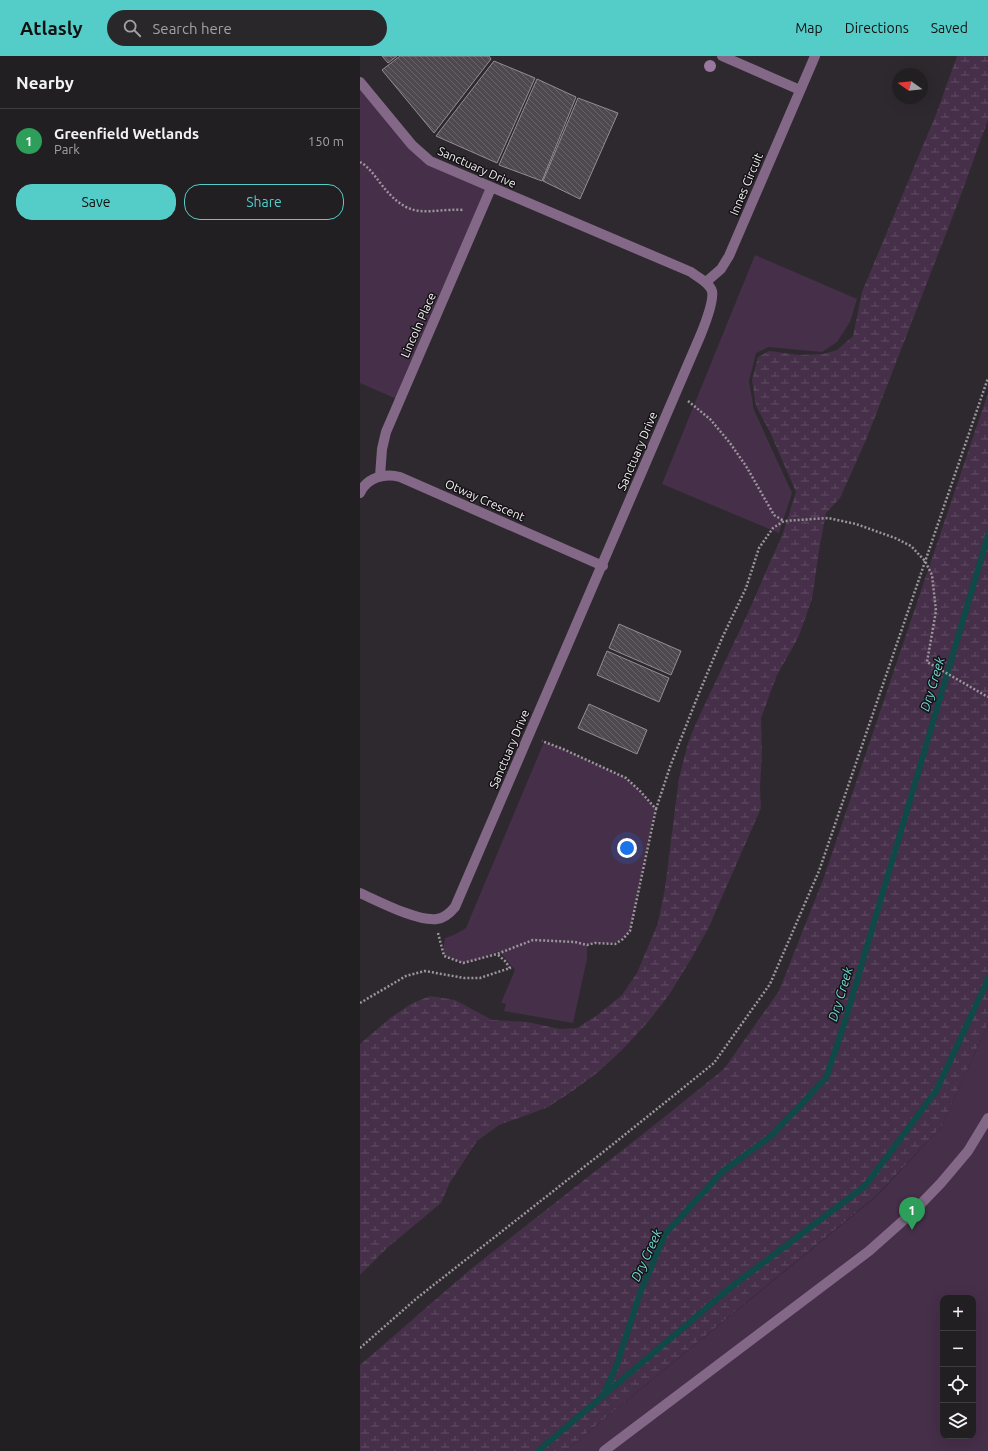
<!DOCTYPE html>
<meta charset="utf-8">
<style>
:root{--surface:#221f23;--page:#2a272b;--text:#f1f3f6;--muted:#a2a2a6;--line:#3f3d41;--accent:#54cdc8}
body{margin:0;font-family:Ubuntu,sans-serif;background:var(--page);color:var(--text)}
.controls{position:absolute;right:12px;bottom:12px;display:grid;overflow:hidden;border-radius:8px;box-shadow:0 4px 16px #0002}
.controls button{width:36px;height:36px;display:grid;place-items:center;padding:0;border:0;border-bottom:1px solid var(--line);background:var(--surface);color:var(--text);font:20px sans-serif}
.compass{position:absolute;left:532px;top:12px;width:36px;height:36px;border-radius:50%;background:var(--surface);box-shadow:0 4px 16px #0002;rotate:285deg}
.you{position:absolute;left:267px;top:792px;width:14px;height:14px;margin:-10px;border:3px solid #fff;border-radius:50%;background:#1a73e8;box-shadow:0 0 0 6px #1a73e833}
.badge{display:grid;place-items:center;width:26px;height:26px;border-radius:50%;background:var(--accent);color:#fff;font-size:13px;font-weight:700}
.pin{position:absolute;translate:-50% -33px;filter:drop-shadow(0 1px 2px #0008)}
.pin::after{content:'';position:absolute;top:21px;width:14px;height:12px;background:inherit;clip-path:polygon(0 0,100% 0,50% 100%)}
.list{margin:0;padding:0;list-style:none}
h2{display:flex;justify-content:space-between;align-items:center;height:52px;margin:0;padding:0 16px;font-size:17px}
h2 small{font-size:13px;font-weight:400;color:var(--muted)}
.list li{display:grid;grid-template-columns:26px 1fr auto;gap:12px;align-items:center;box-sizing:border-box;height:64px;padding:0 16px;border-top:1px solid var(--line)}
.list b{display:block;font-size:15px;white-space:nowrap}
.list p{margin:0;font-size:13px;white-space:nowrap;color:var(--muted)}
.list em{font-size:13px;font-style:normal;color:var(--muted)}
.actions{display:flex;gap:8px;padding:12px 16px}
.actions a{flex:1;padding:9px 0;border:1px solid var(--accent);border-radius:16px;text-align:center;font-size:14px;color:var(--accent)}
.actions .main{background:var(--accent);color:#111}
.icon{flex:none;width:22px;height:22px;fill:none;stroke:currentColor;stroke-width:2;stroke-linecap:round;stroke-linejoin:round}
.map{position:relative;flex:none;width:628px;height:1395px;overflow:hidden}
header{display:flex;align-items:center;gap:24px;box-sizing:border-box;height:56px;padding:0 20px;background:var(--accent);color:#111}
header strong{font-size:19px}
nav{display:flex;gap:22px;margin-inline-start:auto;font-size:14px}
.search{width:280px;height:36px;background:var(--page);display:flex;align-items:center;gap:10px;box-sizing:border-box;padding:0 14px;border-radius:22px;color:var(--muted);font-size:15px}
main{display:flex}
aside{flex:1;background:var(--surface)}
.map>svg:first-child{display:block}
.wetland{fill:url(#wetland-marsh)}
.green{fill:#462f49;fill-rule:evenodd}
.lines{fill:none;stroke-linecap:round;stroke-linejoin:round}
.stream{stroke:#0f4a48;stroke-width:6}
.building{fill:url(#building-back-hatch);stroke:#938c94}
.path{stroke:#9a969b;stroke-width:2.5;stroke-dasharray:2 2;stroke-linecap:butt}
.lane{stroke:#846888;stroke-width:10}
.street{stroke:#846888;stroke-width:10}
.tree{fill:#98789e}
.labels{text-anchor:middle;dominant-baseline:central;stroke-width:3;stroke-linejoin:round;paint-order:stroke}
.street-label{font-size:12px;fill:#f3f0f4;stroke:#151215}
.water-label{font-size:13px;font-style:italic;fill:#6eddd7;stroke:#151215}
</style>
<header>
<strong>Atlasly</strong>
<div class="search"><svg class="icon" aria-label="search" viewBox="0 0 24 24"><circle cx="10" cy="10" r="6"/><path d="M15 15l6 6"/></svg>Search here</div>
<nav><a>Map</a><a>Directions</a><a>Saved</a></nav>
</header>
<main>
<aside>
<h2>Nearby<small></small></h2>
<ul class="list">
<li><span class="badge" style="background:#2e9e5b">1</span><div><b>Greenfield Wetlands</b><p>Park</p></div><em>150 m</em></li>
</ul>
<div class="actions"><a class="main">Save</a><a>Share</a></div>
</aside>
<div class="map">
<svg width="628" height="1395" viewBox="0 0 628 1395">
<defs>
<pattern id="wetland-marsh" width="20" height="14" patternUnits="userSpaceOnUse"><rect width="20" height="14" fill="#462f49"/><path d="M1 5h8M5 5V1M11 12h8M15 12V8" fill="none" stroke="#614d64"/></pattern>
<pattern id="building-back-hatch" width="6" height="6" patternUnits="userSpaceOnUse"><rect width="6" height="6" fill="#4e484f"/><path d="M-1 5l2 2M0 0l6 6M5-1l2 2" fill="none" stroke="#686369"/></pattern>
</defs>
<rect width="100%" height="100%" fill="#2e292f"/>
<!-- wetland -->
<path class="wetland" d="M597 0H628V64L599 144 506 384 480 442 466 457 460 488 452 543 438 582 417 619 401 662 402 698 400 731 401 752 348 873 331 903 309 939 288 966 262 994 237 1017 211 1036 188 1051 170 1058 139 1069 117 1085 89 1128 81 1147 27 1192 0 1219V988L30 962 51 948 70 940 95 944 132 964 167 966 200 973 217 972 236 960 262 939 277 917 298 867 305 832 319 722 328 687 337 665 388 557 411 504 422 480 436 436 410 376 396 350 392 324 398 301 409 295 439 299 463 298 477 294 493 280 502 236 577 56Z
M628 337V968L582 1070 516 1140 205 1395H0V1309L112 1212 302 1063 364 1013 419 935 464 821Z"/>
<!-- green -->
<path class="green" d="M0 26 60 97 131 132 39 344 0 327Z
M395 199 497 243 490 266 477 286 462 296 409 291 396 297 389 325 394 354 432 437 419 477 302 428Z
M184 686 203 693 266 722 280 735 296 753 292 766 270 875C252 895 248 883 227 889V903L213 967 144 955 146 948 141 947 155 914 139 895 123 902 103 907 84 900 83 895 85 882 94 879 106 872Z
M628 968V1395H205L517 1140 582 1070ZM583 1242H613V1380H583Z"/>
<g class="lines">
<!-- stream -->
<path class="stream" d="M243 1340 257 1308 280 1237 305 1178 362 1116 411 1080 466 1022 485 965 628 479
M178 1395 371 1231 505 1130 576 1035 625 930 628 921"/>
</g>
<!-- building -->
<path class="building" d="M22 0H37L28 7Z
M40 0H129L131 3 74 77 22 14Z
M134 5 175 22 137 107 76 80Z
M177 23 216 41 182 125 139 109Z
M218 42 258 57 220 143 183 125Z
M259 568 321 595 311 619 249 592Z
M247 595 309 622 299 646 237 619Z
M229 648 287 674 277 698 218 672Z"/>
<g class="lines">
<!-- path -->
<path class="path" d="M0 106C10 111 18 125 25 133 53 166 68 152 104 154
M328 345 350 363 370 387 386 410 414 459 424 465
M296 753 311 708 339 637 363 580 386 532 399 492 413 472 424 465 468 462 496 468 535 482 551 490 565 505 572 519 576 555 567 606 628 641
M78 877 84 900 103 907 137 898 173 884 215 886 227 889 235 887 255 888 263 883 270 875 296 753 280 735 266 722 203 693 182 685
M0 947 46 920 65 915 104 922H120L150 912 145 905 137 898
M0 1292 57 1242 252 1089 354 1007 410 928 459 815 628 322"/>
<!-- lane -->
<path class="lane" d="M244 1395 509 1195 554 1155 581 1127 608 1095 628 1062"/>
<!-- street -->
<path class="street" d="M362 0 440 34
M0 26 52 89 70 105 331 216C337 221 349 226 352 235 354 244 345 268 341 278L95 851C90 857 85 862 77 863 58 866 18 845 0 837
M346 226 361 213 369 200 455 0
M20 420 22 393 26 376 131 132
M0 437C7 421 25 417 40 421L243 510"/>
</g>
<!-- trees -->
<circle class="tree" cx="350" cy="10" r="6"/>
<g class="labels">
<!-- street labels -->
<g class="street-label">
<text transform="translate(117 111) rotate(24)">Sanctuary Drive</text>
<text transform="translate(386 128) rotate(-67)">Innes Circuit</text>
<text transform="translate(58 269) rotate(-66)">Lincoln Place</text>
<text transform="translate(277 395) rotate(-67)">Sanctuary Drive</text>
<text transform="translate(125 444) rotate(24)">Otway Crescent</text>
<text transform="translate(149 693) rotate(-67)">Sanctuary Drive</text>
</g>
<!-- water labels -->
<g class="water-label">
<text transform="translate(572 628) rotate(-73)">Dry Creek</text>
<text transform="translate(480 938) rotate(-73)">Dry Creek</text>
<text transform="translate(286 1199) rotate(-65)">Dry Creek</text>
</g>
</g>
</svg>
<div class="controls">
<button>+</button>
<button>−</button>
<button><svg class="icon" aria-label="locate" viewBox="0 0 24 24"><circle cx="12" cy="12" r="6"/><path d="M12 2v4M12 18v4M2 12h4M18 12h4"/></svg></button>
<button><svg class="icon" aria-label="layers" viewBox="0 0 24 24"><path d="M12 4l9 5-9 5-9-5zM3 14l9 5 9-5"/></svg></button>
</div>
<svg class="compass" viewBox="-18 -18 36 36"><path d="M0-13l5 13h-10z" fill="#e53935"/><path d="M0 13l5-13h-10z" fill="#a2a2a6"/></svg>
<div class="you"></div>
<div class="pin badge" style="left:552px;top:1174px;background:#2e9e5b">1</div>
</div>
</main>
